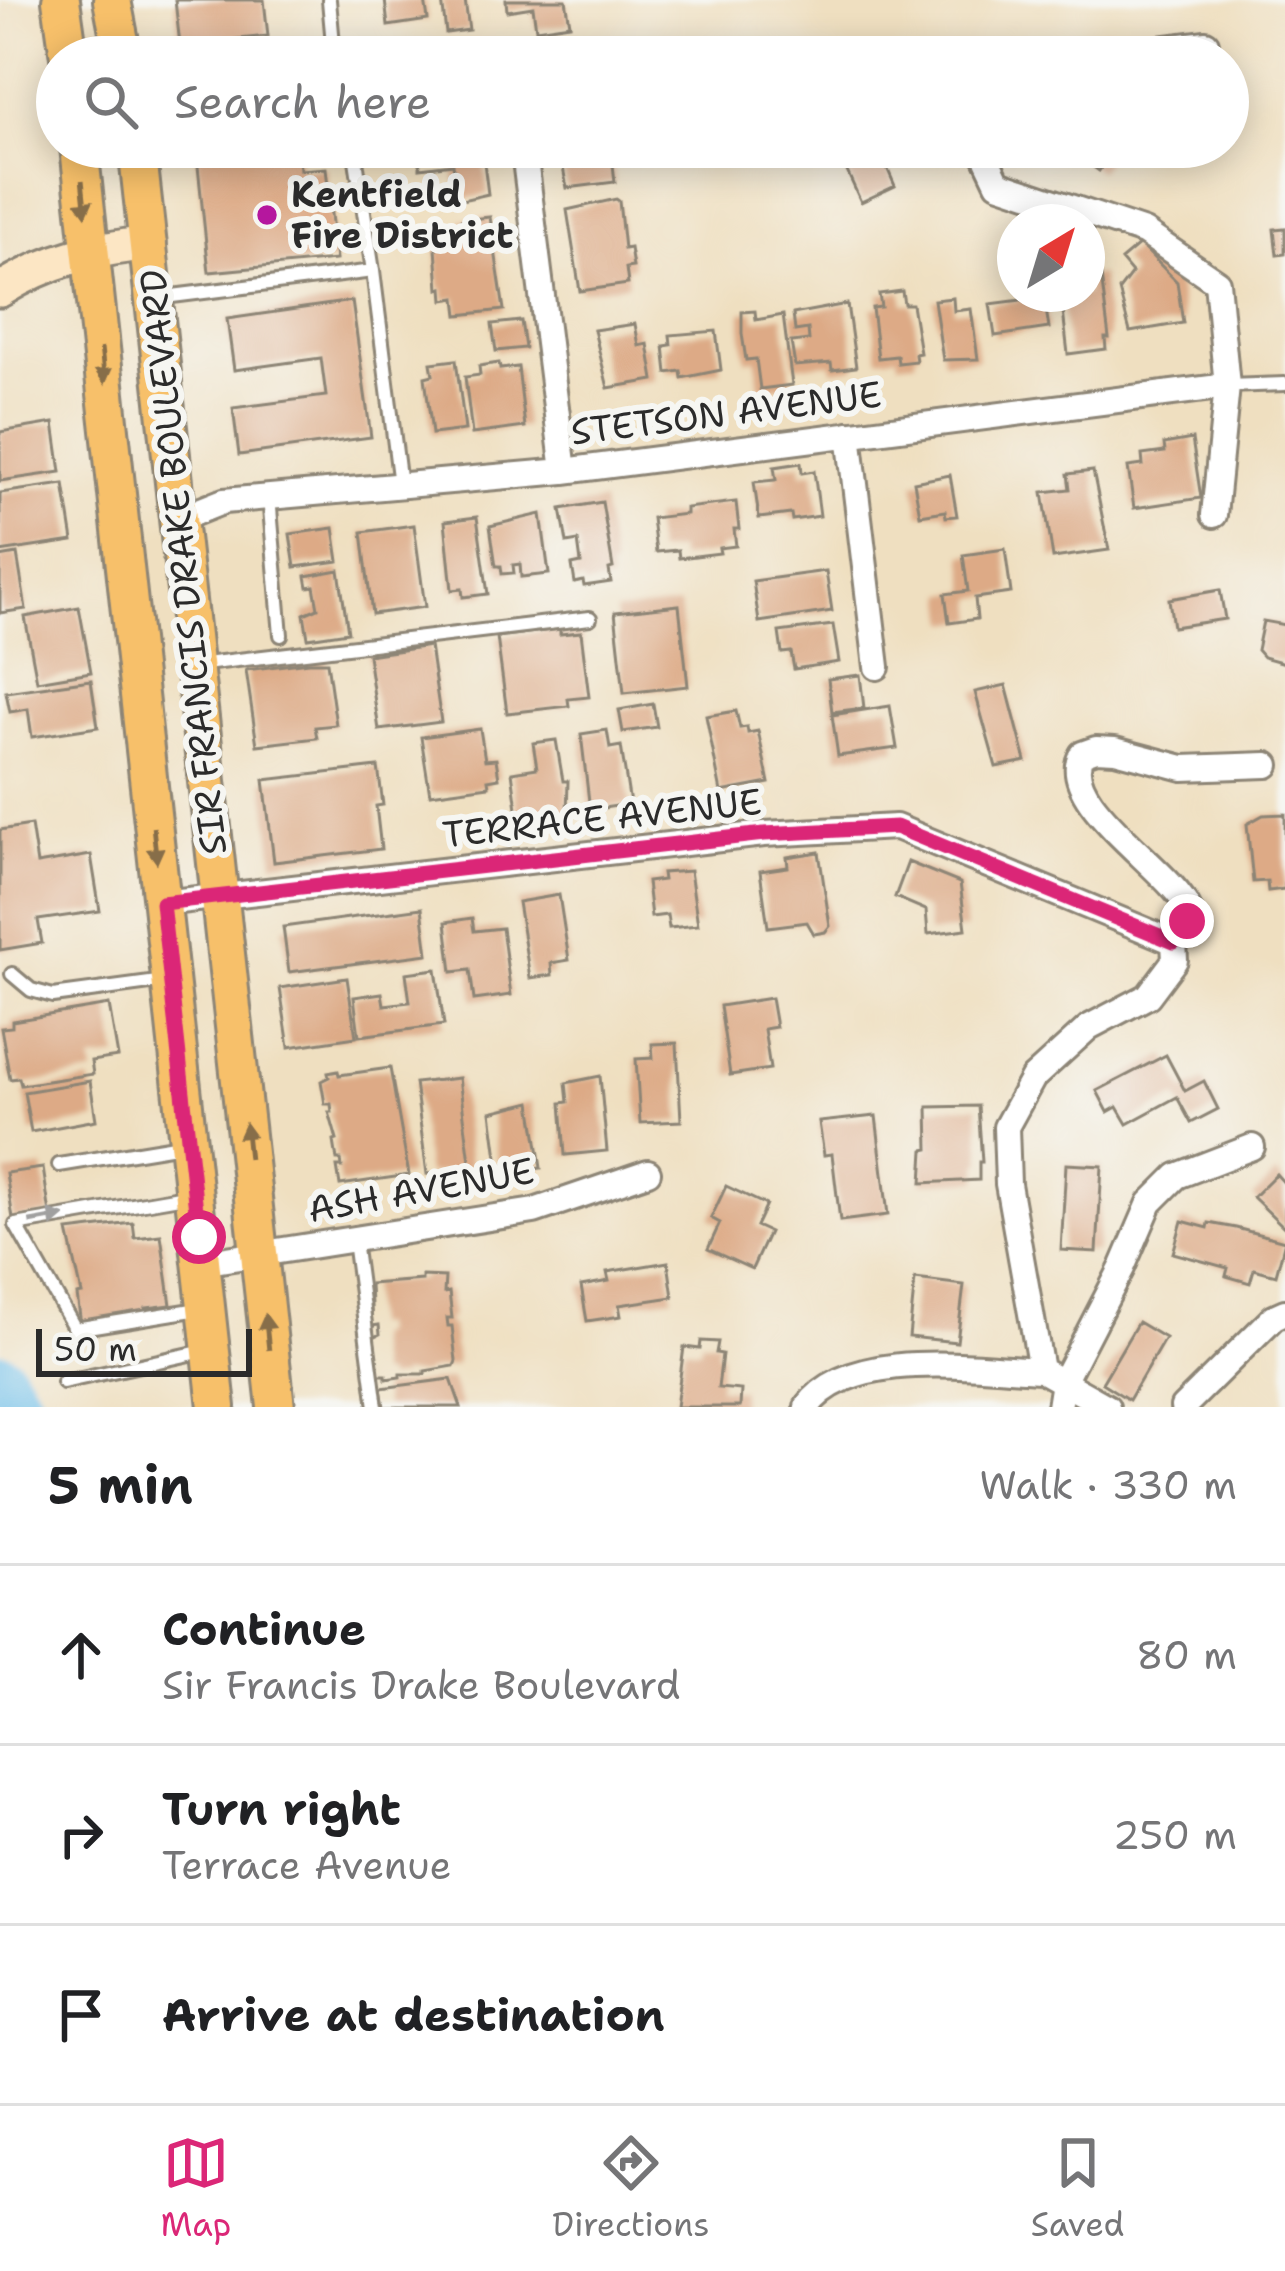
<!DOCTYPE html>
<meta charset="utf-8">
<style>
:root{--surface:#fff;--page:#f2f2f2;--text:#202124;--muted:#757577;--line:#e0e0e0;--accent:#db2777}
body{margin:0;font-family:"Shantell Sans",sans-serif;background:var(--page);color:var(--text)}
.compass{position:absolute;left:997px;top:204px;width:108px;height:108px;border-radius:50%;background:var(--surface);box-shadow:0 6px 30px #0003;rotate:38deg}
.scale{position:absolute;left:36px;bottom:30px;width:216px;box-sizing:border-box;padding-left:12px;border:6px solid #2b2b2b;border-top:0;font-size:33px;line-height:42px;white-space:nowrap;color:#2b2b2b;-webkit-text-stroke:9px #f6f6f2;paint-order:stroke}
.stop{position:absolute;width:36px;height:36px;margin:-27px;border:9px solid #db2777;border-radius:50%;background:#fff}
.stop.end{background:#db2777;border-color:#fff;box-shadow:0 3px 12px #0008}
.list{margin:0;padding:0;list-style:none}
h2{display:flex;justify-content:space-between;align-items:center;height:156px;margin:0;padding:0 48px;font-size:51px}
h2 small{font-size:39px;font-weight:400;color:var(--muted)}
.list li{display:grid;grid-template-columns:78px 1fr auto;gap:36px;align-items:center;box-sizing:border-box;height:180px;padding:0 48px;border-top:3px solid var(--line)}
.list b{display:block;font-size:45px;white-space:nowrap}
.list p{margin:0;font-size:39px;white-space:nowrap;color:var(--muted)}
.list em{font-size:39px;font-style:normal;color:var(--muted)}
.icon{flex:none;width:66px;height:66px;fill:none;stroke:currentColor;stroke-width:2;stroke-linecap:round;stroke-linejoin:round}
.map{position:relative;flex:none;width:1285px;height:1407px;overflow:hidden}
.search{position:absolute;background:var(--surface);box-shadow:0 6px 30px #0003;left:36px;right:36px;top:36px;height:132px;display:flex;align-items:center;gap:30px;box-sizing:border-box;padding:0 42px;border-radius:66px;color:var(--muted);font-size:45px}
.sheet{height:696px;background:var(--surface)}
nav{display:flex;justify-content:space-around;align-items:center;box-sizing:border-box;height:168px;border-top:3px solid var(--line);background:var(--surface);font-size:33px;color:var(--muted)}
nav a{display:grid;justify-items:center;gap:6px}
nav .on{color:var(--accent)}
.map>svg:first-child{display:block}
.lines{fill:none;stroke-linecap:round;stroke-linejoin:round}
.river{stroke:#6fc0ea;stroke-width:51}
.building{fill:#ddaa86}
.service-casing{stroke:#8d8576;stroke-width:18}
.minor-casing{stroke:#8d8576;stroke-width:30}
.secondary-casing{stroke:#8d8576;stroke-width:39}
.primary-casing{stroke:#8d8576;stroke-width:42}
.service{stroke:#fff;stroke-width:12}
.minor{stroke:#fff;stroke-width:24}
.secondary{stroke:#fce6c4;stroke-width:33}
.primary{stroke:#f7c06b;stroke-width:36}
.oneway{fill:#876e48}
.oneway2{fill:#a0a0a0}
.route{stroke:#db2777;stroke-width:15}
.poi-dot{fill:#b5179e;stroke:#f6f6f2;stroke-width:4.5}
.labels{text-anchor:middle;dominant-baseline:central;stroke-width:12;stroke-linejoin:round;paint-order:stroke}
.poi-label{font-size:36px;font-weight:bold;fill:#2b2b2b;stroke:#f6f6f2;text-anchor:start}
.street-label{font-size:36px;fill:#2b2b2b;stroke:#f6f6f2}
</style>
<div class="map">
<svg width="1285" height="1407" viewBox="0 0 1285 1407">
<rect width="100%" height="100%" fill="#f6f6f2"/>
<filter id="ink" filterUnits="userSpaceOnUse"><feTurbulence type="fractalNoise" baseFrequency=".00833" numOctaves="2"/><feDisplacementMap in="SourceGraphic" scale="24" xChannelSelector="R" yChannelSelector="G"/><feConvolveMatrix kernelMatrix="1 2 1 2 8 2 1 2 1" color-interpolation-filters="sRGB"/></filter>
<filter id="wash" filterUnits="userSpaceOnUse"><feTurbulence type="fractalNoise" baseFrequency=".004" numOctaves="4" result="noise"/><feDisplacementMap in="SourceGraphic" scale="48" xChannelSelector="R" yChannelSelector="G"/><feGaussianBlur stdDeviation="2.7" result="paint"/><feColorMatrix in="noise" values="0 0 0 0 0 0 0 0 0 0 0 0 0 0 0 0 0 1.4 0 .05"/><feComposite in="paint" operator="in"/></filter>
<g filter="url(#wash)">
<rect width="100%" height="100%" fill="#efdfc0"/>
<g class="lines">
<!-- river -->
<path class="river" d="M0 1378 18 1407"/>
</g>
<g id="blocks">
<!-- building -->
<path class="building" d="M175 0H264L268 36 180 45Z
M385 0H425L428 20 388 26Z
M442 0H465L469 30 446 33Z
M506 0H566L570 24 536 29 533 7 507 11Z
M196 147H298L300 170 326 168 336 260 209 272Z
M420 147H482L488 194 458 201 453 164 420 168Z
M559 147H611L615 182 567 188Z
M835 147H878L895 186 861 202 840 156 836 157Z
M1065 147H1112L1114 149 1099 171Z
M616 199 619 201 624 249 630 248 633 267 626 268 628 284 580 291 567 210Z
M490 217 504 310 458 315 456 298 444 300 443 288 439 289 435 235 463 232 461 220Z
M1285 228V254L1277 255 1274 229Z
M1140 244 1177 282 1183 323 1130 332 1119 290 1132 273 1121 260Z
M1101 275 1109 338H1105L1106 349 1068 354 1061 294H1087V277Z
M902 291 904 304H912L920 353 915 354 916 361 898 363 897 356 878 358 872 308 881 307 879 294Z
M1044 297 1049 328 995 336 990 304Z
M953 298 954 311 971 309 978 359 943 360 934 300Z
M352 301 371 437 239 455 233 408 326 396 321 358 234 370 227 319Z
M847 304 856 367 832 370 831 363 795 366 791 342 809 340 808 329 795 331 793 314Z
M755 311 756 320 783 315 792 385 760 389 756 359 746 360 742 334V312Z
M521 321 525 348 496 351 492 324Z
M635 324 639 346 648 344 654 380 608 388 594 330Z
M716 331 721 370 682 378 681 371 667 373 664 346 671 345 670 335Z
M456 360 465 430 432 434 425 377 433 375 431 363Z
M499 363 500 369 518 367 525 427 472 434 465 377 480 375 479 366Z
M54 423 61 472 0 481V432Z
M1192 439 1201 498 1134 508 1128 467 1143 465 1142 455 1165 452 1164 444Z
M801 463 802 473 814 471 820 516 792 520 791 514 759 518 754 482 776 480 774 467Z
M1093 471 1109 550 1053 558 1043 492 1070 489 1068 474Z
M950 475 957 516 946 517 945 511 920 515 914 482Z
M64 484 73 541 0 552V493Z
M602 502 613 568 609 569 611 582 584 586 583 581 575 583 572 565 581 563 578 541 567 543 561 509Z
M736 502 739 529H734L736 546 719 548 720 553 679 558 678 550 656 552 652 518 686 514V508Z
M541 514 549 574 521 577 520 564 513 565 514 573 502 574 501 566H496L490 526Z
M477 517 488 594 463 597 462 589 452 590 445 521Z
M414 525 425 607 372 614 362 532Z
M334 528 339 561 295 567 290 534Z
M1005 549 1011 593 975 598 977 619 949 623 945 594 968 591 963 555Z
M17 554 26 609 0 613V557Z
M339 570 348 632 308 638 304 614 318 608 314 586 308 587 306 576Z
M826 571 832 611 759 622 753 581Z
M1220 590 1225 619 1173 627 1169 599Z
M679 605 688 686 624 693 615 612Z
M79 607 91 672 37 681 25 617Z
M1263 621 1285 625V663L1263 657 1257 650Z
M833 625 839 662 794 669 791 652 782 653 779 632Z
M560 629V634L581 632 589 697 568 699 569 706 507 713 497 637Z
M430 646 441 722 379 730 368 655Z
M308 662H327L336 725 315 727 317 738 257 745 246 670Z
M860 675 864 708 832 712 828 679Z
M91 680 98 727 32 737 28 709 10 712 6 692Z
M1006 685 1026 761 996 767 975 692Z
M653 704 657 727 623 732 619 710Z
M890 706 897 748 838 756 832 715Z
M736 711 740 728 747 727 748 733 758 731 769 783 721 792 706 716Z
M480 729 485 760 496 759 499 778 488 780 489 786 430 794 421 737Z
M607 730 610 748 621 746 630 804 590 810 581 734Z
M556 740 563 781H568L567 814 531 819 530 814 518 816 512 772 537 768 533 743Z
M378 767 383 805 376 806 381 849 274 862 264 780Z
M1285 814V889L1268 891 1267 881 1253 882 1247 824 1263 815Z
M31 825 37 864 91 855 100 911 38 920 42 943 0 950V830Z
M819 852 830 926 825 932 814 934 807 922 768 927 760 871 788 867 787 857Z
M908 862 960 883 966 929 928 934 926 910 895 897Z
M690 871 698 925 669 928 667 915 651 917 647 882 663 880 662 873Z
M559 895 569 960 551 963 552 975 530 978 518 902Z
M422 908 428 954 289 972 283 927Z
M472 918 474 931 502 928 511 995 474 1000 470 970 452 972 446 922Z
M436 969 444 1025 359 1036 354 997 382 993 384 1005 410 1002 406 973Z
M347 978 356 1037 289 1047 280 988Z
M771 998 776 1027 764 1029 770 1069 730 1075 720 1006Z
M109 1005 118 1057 91 1061 93 1074 21 1085 19 1078 10 1079 1 1028 12 1027V1021Z
M677 1043 681 1121 640 1123 636 1059 653 1058 652 1044Z
M1166 1055 1185 1091 1204 1081 1218 1109 1191 1123 1177 1097 1127 1124 1117 1107 1108 1112 1097 1091Z
M390 1068 409 1175 340 1185 337 1167H342L341 1160H337L334 1141 337 1140 329 1112H332L331 1104H325L321 1081 329 1077 328 1073 338 1071 339 1075Z
M600 1076 607 1151 565 1155 561 1103 568 1102 566 1083Z
M459 1078 472 1177 447 1180 446 1172 427 1174 415 1083Z
M90 1081 96 1120 31 1132 24 1092Z
M531 1102 541 1168 515 1172 513 1163 498 1165 491 1112Z
M978 1106 982 1162H979V1180L922 1183 924 1150 929 1149 928 1107Z
M876 1116 888 1215 840 1221 832 1154 824 1155 819 1122Z
M1066 1164 1102 1166 1097 1252 1061 1250Z
M43 1168 50 1214 13 1219 6 1173Z
M1276 1174 1285 1184V1228L1253 1197Z
M726 1186 766 1205 756 1226 769 1232 752 1269 708 1249 720 1223 711 1218Z
M1182 1221 1208 1228 1209 1223 1236 1228 1285 1241 1276 1275 1254 1269 1250 1283 1226 1276 1228 1268 1173 1253Z
M133 1223 135 1238 161 1235 171 1305 146 1308 147 1317 81 1325 77 1295 82 1294 68 1231Z
M668 1262 673 1297 619 1305 621 1316 587 1321 581 1286 609 1281 607 1272Z
M422 1276 445 1277 444 1293 449 1292 452 1318H447L448 1326H452L456 1361 454 1366 425 1371V1374H400V1377L386 1379V1375H379L376 1359 374 1337 380 1334 379 1325 372 1326 370 1284 422 1280Z
M915 1279 964 1285 957 1342 909 1337Z
M1138 1322 1165 1338 1129 1400 1102 1383Z
M701 1341 718 1342 716 1353 722 1354 718 1388 741 1390 740 1407H676L684 1347 700 1349Z
M451 1379 461 1407H384L381 1388Z"/>
</g>
</g>
<g filter="url(#ink)">
<use href="#blocks" fill-opacity="0" stroke="#8d8576" stroke-width="3"/>
<g class="lines">
<!-- service casing -->
<g class="service-casing">
<path id="service" d="M329 0 333 44
M373 271 400 485
M156 298 373 271 354 147
M1227 386 1285 384
M269 497 281 635
M196 665 590 618
M12 974 31 990 53 996 165 981
M59 1165 181 1145
M191 1195 16 1225 75 1329 199 1309
M354 1241 376 1407
M63 1382 204 1351"/>
</g>
<!-- minor casing -->
<g class="minor-casing">
<path id="minor" d="M981 57 1143 51 1206 43
M981 147 998 183 1144 232 1217 282 1227 386 1214 515
M525 160 564 471
M849 434 877 667
M179 519 224 501 564 471 1227 386
M162 903 764 834 896 827 1174 942
M201 1263 534 1211 648 1172
M807 1407C849 1347 976 1367 1041 1370
M1059 1407 1063 1382 1122 1268 1150 1203 1177 1176 1252 1147
M1107 1407 1041 1370 1008 1184 1006 1127 1033 1078 1089 1027 1148 996 1175 960 1174 942 1187 921 1189 910C1172 870 1054 799 1082 754L1096 749 1115 750 1183 768 1267 765
M1183 1407 1274 1317 1285 1312"/>
</g>
<!-- secondary casing -->
<g class="secondary-casing">
<path id="secondary" d="M0 290C50 259 91 250 149 243"/>
</g>
<!-- primary casing -->
<g class="primary-casing">
<path id="primary" d="M61 0 69 57
M112 0 123 57
M79 147 217 1407
M137 147 276 1407"/>
</g>
<!-- service -->
<use href="#service" class="service"/>
<!-- minor -->
<use href="#minor" class="minor"/>
<!-- secondary -->
<use href="#secondary" class="secondary"/>
<!-- primary -->
<use href="#primary" class="primary"/>
</g>
<!-- one-way arrows -->
<defs><path id="oneway-solid" d="M-6-.8H1V-3.2L6.5 0L1 3.2V.8H-6Z" transform="scale(3)"/></defs>
<g class="oneway">
<use href="#oneway-solid" transform="translate(84 198) rotate(84)"/>
<use href="#oneway-solid" transform="translate(103 366) rotate(84)"/>
<use href="#oneway-solid" transform="translate(155 845) rotate(84)"/>
<use href="#oneway-solid" transform="translate(247 1141) rotate(-96)"/>
<use href="#oneway-solid" transform="translate(267 1332) rotate(-96)"/>
</g>
<use class="oneway2" href="#oneway-solid" transform="translate(47 1219) rotate(-10)"/>
</g>
<g class="lines" filter="url(#ink)">
<!-- route -->
<path class="route" d="M199 1237 162 903 764 834 896 827 1174 942 1187 921"/>
</g>
<!-- markers -->
<circle class="poi-dot" cx="267" cy="215" r="12"/>
<g class="labels">
<!-- poi labels -->
<g class="poi-label">
<text x="291" y="194">Kentfield<tspan x="291" dy="41">Fire District</tspan></text>
</g>
<!-- street labels -->
<g class="street-label">
<text transform="translate(726 413) rotate(-7)">STETSON AVENUE</text>
<text transform="translate(183 562) rotate(-96)">SIR FRANCIS DRAKE BOULEVARD</text>
<text transform="translate(602 818) rotate(-6)">TERRACE AVENUE</text>
<text transform="translate(421 1190) rotate(-10)">ASH AVENUE</text>
</g>
</g>
</svg>
<svg class="compass" viewBox="-18 -18 36 36"><path d="M0-13l5 13h-10z" fill="#e53935"/><path d="M0 13l5-13h-10z" fill="#757577"/></svg>
<div class="scale">50 m</div>
<div class="stop" style="left:199px;top:1237px"></div>
<div class="stop end" style="left:1187px;top:921px"></div>
<div class="search"><svg class="icon" aria-label="search" viewBox="0 0 24 24"><circle cx="10" cy="10" r="6"/><path d="M15 15l6 6"/></svg>Search here</div>
</div>
<section class="sheet">
<h2>5 min<small>Walk · 330 m</small></h2>
<ul class="list">
<li><svg class="icon" aria-label="ahead" viewBox="0 0 24 24"><path d="M12 20V5M6 11l6-6 6 6"/></svg><div><b>Continue</b><p>Sir Francis Drake Boulevard</p></div><em>80 m</em></li>
<li><svg class="icon" aria-label="right" viewBox="0 0 24 24"><path d="M7 20v-9h11M14 6l5 5-5 5"/></svg><div><b>Turn right</b><p>Terrace Avenue</p></div><em>250 m</em></li>
<li><svg class="icon" aria-label="arrive" viewBox="0 0 24 24"><path d="M6 21V4h12l-3 4 3 4H6"/></svg><div><b>Arrive at destination</b></div></li>
</ul>
</section>
<nav>
<a class="on"><svg class="icon" aria-label="map" viewBox="0 0 24 24"><path d="M3 6l6-2 6 2 6-2v14l-6 2-6-2-6 2zM9 4v14M15 6v14"/></svg>Map</a>
<a><svg class="icon" aria-label="directions" viewBox="0 0 24 24"><path d="M12 3l9 9-9 9-9-9zM9 14v-3h6M13 9l2 2-2 2"/></svg>Directions</a>
<a><svg class="icon" aria-label="saved" viewBox="0 0 24 24"><path d="M7 4h10v16l-5-4-5 4z"/></svg>Saved</a>
</nav>
